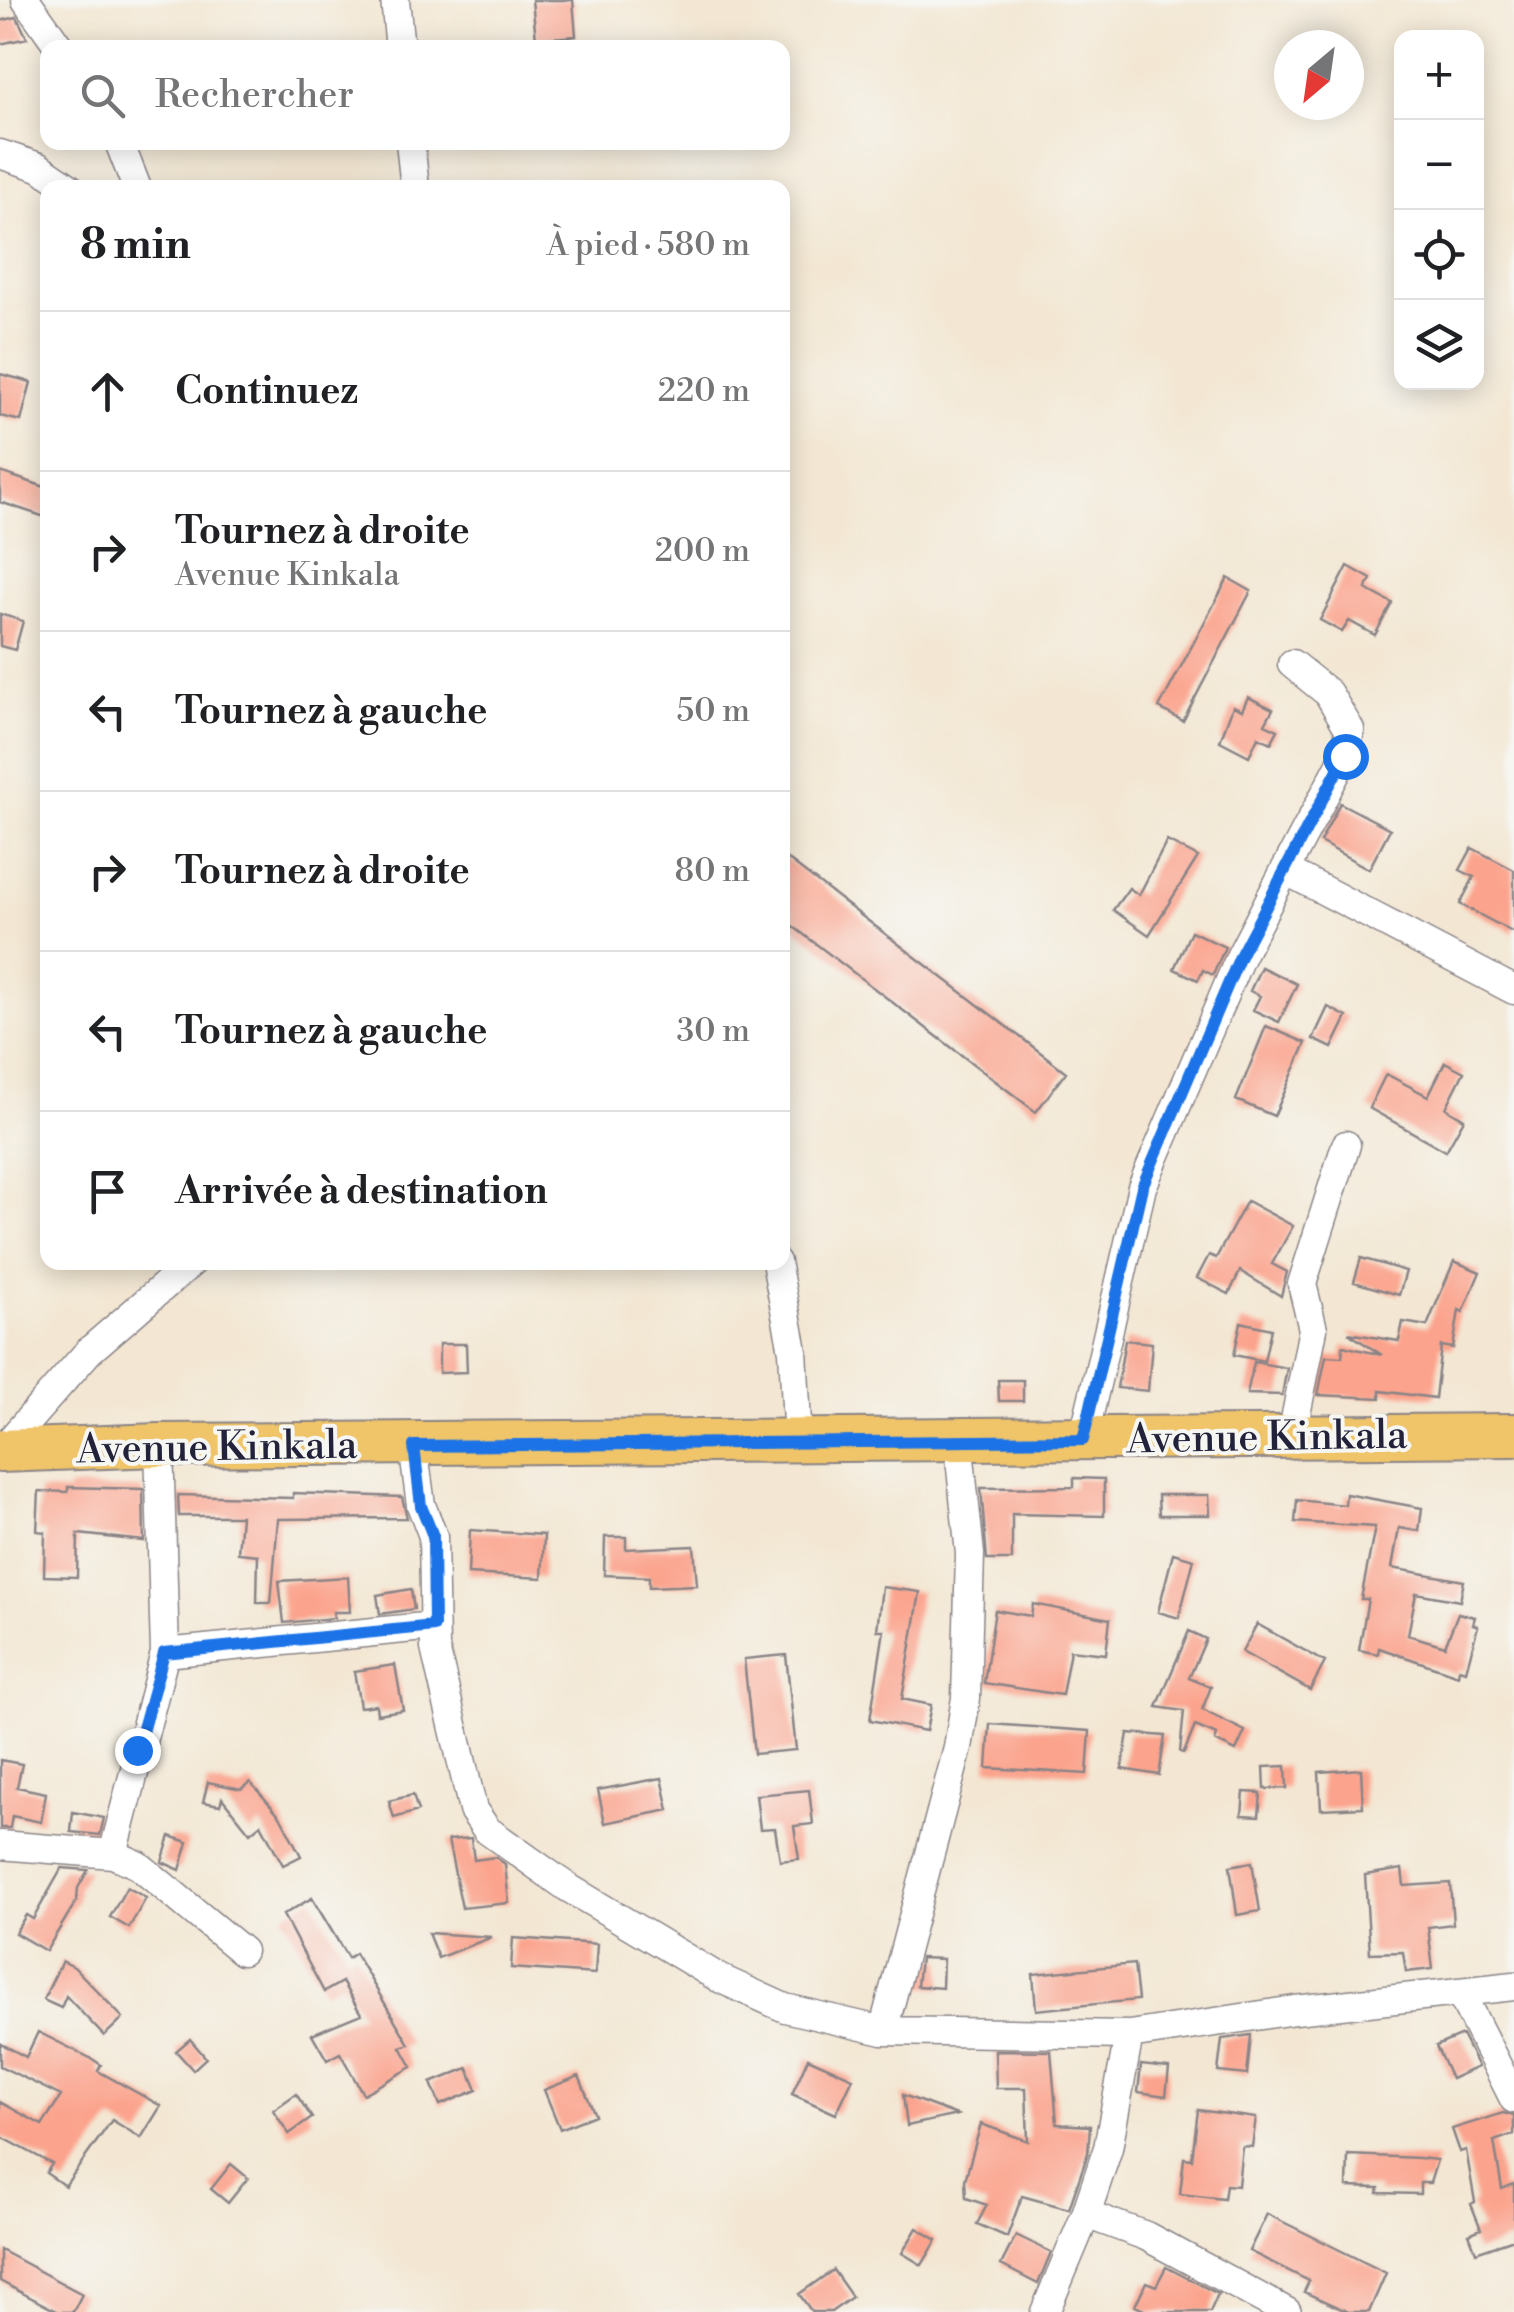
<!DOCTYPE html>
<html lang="fr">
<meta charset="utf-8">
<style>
:root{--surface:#fff;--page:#f6f6f6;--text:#202124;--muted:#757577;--line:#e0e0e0}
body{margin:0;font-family:"Libre Bodoni",serif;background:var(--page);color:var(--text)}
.controls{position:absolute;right:30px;top:30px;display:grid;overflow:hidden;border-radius:20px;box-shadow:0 5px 25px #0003}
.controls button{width:90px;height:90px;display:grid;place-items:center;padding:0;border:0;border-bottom:2px solid var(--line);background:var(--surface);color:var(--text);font:50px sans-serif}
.compass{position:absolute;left:1274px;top:30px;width:90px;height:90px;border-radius:50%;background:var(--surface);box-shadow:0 5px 25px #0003;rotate:209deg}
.stop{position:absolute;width:30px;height:30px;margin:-22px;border:8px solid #1a73e8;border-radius:50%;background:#fff}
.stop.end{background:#1a73e8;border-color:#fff;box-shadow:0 2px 10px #0008}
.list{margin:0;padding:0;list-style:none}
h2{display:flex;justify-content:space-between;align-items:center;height:130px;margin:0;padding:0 40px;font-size:42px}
h2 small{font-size:32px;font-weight:400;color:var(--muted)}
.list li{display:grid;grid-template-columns:65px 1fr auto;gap:30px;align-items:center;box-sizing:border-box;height:160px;padding:0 40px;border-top:2px solid var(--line)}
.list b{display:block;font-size:38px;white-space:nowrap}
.list p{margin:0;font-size:32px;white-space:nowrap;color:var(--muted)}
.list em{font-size:32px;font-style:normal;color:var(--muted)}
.icon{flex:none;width:55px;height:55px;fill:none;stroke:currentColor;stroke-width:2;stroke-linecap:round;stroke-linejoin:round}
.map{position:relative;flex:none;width:1514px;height:2312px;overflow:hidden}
.search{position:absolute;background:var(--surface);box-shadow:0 5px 25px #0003;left:40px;top:40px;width:750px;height:110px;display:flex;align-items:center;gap:25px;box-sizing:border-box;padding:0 35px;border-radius:20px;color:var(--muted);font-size:38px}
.panel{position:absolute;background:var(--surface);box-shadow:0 5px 25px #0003;left:40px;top:180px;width:750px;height:1090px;border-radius:20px}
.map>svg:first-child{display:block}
.building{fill:#fba38c}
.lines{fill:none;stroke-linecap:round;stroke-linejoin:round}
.street-casing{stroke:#8a8487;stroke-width:31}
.primary-casing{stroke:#8a8487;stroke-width:46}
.street{stroke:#fff;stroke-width:28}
.primary{stroke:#f0c469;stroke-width:42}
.route{stroke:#1a73e8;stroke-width:12}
.labels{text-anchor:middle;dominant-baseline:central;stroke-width:8;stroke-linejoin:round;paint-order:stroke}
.street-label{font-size:40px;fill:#22223b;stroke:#f6f6f2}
</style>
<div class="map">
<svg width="1514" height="2312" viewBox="0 0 1514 2312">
<rect width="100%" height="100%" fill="#f6f6f2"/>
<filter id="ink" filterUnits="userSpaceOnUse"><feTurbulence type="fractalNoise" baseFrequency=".01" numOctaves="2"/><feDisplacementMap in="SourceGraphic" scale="20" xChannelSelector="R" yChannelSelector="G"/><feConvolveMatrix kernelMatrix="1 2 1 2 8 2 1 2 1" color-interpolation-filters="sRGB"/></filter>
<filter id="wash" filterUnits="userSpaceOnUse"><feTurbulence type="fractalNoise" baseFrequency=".0048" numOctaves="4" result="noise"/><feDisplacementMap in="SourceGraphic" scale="40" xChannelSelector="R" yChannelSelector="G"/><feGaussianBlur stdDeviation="2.25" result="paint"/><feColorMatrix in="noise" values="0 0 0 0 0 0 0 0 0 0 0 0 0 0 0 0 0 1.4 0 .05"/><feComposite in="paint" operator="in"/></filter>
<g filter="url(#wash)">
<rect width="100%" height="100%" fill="#f3e7d3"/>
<g id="blocks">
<!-- building -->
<path class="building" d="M532 0H573L576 36 536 39Z
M17 17 27 38 0 44V21Z
M0 374 31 382 21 421 0 416Z
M0 472 48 488V518L0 502Z
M1348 566 1371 579 1366 589 1392 603 1375 635 1349 621 1342 632 1320 620Z
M1228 578 1251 591 1183 721 1159 708Z
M0 614 23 621 15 650 0 646Z
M1248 697 1273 709 1265 724 1278 730 1271 743 1258 737 1249 756 1220 741 1233 706 1242 710Z
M1340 803 1390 829 1369 869 1320 842Z
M1167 841 1198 857 1149 935 1113 910 1129 888 1139 895Z
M1472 848 1514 870V933L1460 904 1474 877 1460 870Z
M782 855 1066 1072 1036 1112 782 918Z
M1191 931 1225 947 1213 975 1203 970 1198 980 1174 969Z
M1261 967 1297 984 1279 1022 1253 1010 1260 996 1250 991Z
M1328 1007 1347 1017 1332 1048 1313 1039Z
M1266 1026 1306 1043 1274 1116 1236 1100Z
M1445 1062 1464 1072 1446 1108 1464 1119 1446 1151 1369 1108 1386 1074 1428 1096Z
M1247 1201 1293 1226 1272 1264 1287 1272 1281 1296 1240 1271 1229 1294 1197 1278 1209 1255 1216 1258Z
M1361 1258 1406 1271 1399 1295 1354 1282Z
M1454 1261 1480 1272 1463 1312 1459 1310 1453 1348 1441 1346 1435 1398 1380 1391V1398L1318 1395 1326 1356 1342 1357 1343 1346 1382 1355 1348 1333 1399 1341 1403 1322 1427 1326Z
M1241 1322 1271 1329 1264 1361 1234 1355Z
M1125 1340 1152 1343 1148 1391 1117 1388Z
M439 1344H466L467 1372 439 1373Z
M1254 1362 1287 1368 1282 1395 1247 1394Z
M998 1380H1023V1401H999Z
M1074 1478 1104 1479V1516L1012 1514V1560H987L981 1488 1074 1487Z
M68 1487 143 1489 144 1541 78 1534 77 1577 44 1576 45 1532 37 1531 39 1491 68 1492Z
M293 1493 402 1497 407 1518 278 1519 271 1603H257L258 1555 238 1553 241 1516H179L178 1495 293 1498Z
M1346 1494 1422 1508 1419 1531 1399 1528 1392 1568 1464 1581 1460 1601 1416 1593 1408 1635 1445 1646 1458 1613 1475 1617 1473 1624 1478 1626 1466 1671 1459 1669 1458 1675 1379 1648 1378 1654 1359 1650 1368 1599H1361L1375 1527 1295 1522 1297 1500 1345 1505Z
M1158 1495H1209L1210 1515H1159Z
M470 1530 544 1535 542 1578 468 1574Z
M605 1537H626V1549L694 1546 697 1585 649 1587V1577L604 1575Z
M1173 1553 1194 1559 1179 1618 1158 1612Z
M348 1577 350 1612H333L334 1618 284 1623 279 1581Z
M882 1587 920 1592 902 1699 931 1705 926 1731 870 1720 884 1630H877Z
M411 1589 414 1609 380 1614 377 1595Z
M1033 1604 1110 1619 1106 1654 1070 1650 1062 1695 984 1683 995 1610 1031 1616Z
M1257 1624 1325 1662 1310 1690 1242 1652Z
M1189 1631 1206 1639 1189 1678 1211 1687 1202 1710 1245 1731 1236 1751 1215 1741 1217 1735 1195 1726 1184 1753 1180 1752 1184 1711 1157 1707Z
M786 1655 796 1750 754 1754 744 1659Z
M395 1665 403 1710 377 1714 376 1705 360 1707 354 1671Z
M990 1724 1090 1731 1087 1774 987 1768Z
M1128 1733 1165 1736 1159 1775 1122 1769Z
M0 1760 22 1764 17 1787 46 1793 41 1822 12 1816 10 1828H0Z
M1286 1766 1287 1788 1265 1789 1264 1767Z
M1361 1769 1363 1807 1321 1809 1319 1772Z
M662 1778 669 1810 605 1823 598 1790Z
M208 1782 241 1789 250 1782 280 1816 301 1856 283 1865 261 1824 250 1833 222 1798 220 1805 203 1802Z
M809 1790 813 1824 794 1826 799 1859 780 1861 775 1828 760 1829 756 1795Z
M1244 1792 1261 1793 1259 1816 1242 1815Z
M413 1795 418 1811 394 1818 389 1801Z
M73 1812 104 1818 100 1835 71 1832Z
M170 1836 188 1842 180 1870 162 1862Z
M471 1838 474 1860 495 1857 505 1864 509 1903 462 1908 448 1840Z
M1252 1862 1260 1911 1237 1915 1230 1866Z
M62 1868 88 1870 78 1888 77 1900 46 1951 15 1933 26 1915 33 1919Z
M1402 1869 1404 1886 1450 1883 1453 1924 1428 1927 1433 1969 1406 1972 1403 1952 1370 1953 1365 1875Z
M127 1887 146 1898 129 1928 110 1917Z
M312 1898 348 1958 355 1953 409 2044 401 2047 412 2067 363 2094 340 2053 327 2060 312 2034 361 2014 342 1982 324 1992 283 1915Z
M428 1933 492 1937 438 1958Z
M513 1938 597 1944 595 1974 511 1968Z
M920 1958 943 1959 942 1988 917 1986Z
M62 1961 74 1967 123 2018 104 2036 66 1996 61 2008 43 2000Z
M1134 1964 1138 2000 1036 2010 1033 1974Z
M38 2032 94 2060 101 2065 98 2071 161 2106 141 2138 112 2120 65 2186 46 2173 52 2164 0 2136V2102L42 2125 61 2096 0 2066V2043L26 2057Z
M1251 2035 1247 2075 1218 2072 1222 2039Z
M1462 2035 1478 2067 1451 2079 1436 2046Z
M190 2039 206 2058 193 2070 176 2051Z
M995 2050 1051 2051 1057 2124 1090 2126 1088 2153 1069 2209 1022 2196 1007 2237 977 2224 987 2205 966 2198 965 2180 981 2124 1028 2141 1026 2088H996Z
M808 2058 853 2078 836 2114 792 2094Z
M1141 2065 1169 2068 1166 2096 1138 2092Z
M468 2068 477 2090 440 2105 431 2083Z
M579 2076 595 2115 560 2129 544 2090Z
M296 2094 312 2118 289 2134 273 2110Z
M903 2095 957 2115 907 2126Z
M1198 2110 1256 2118 1252 2147 1242 2146 1238 2186 1226 2185 1224 2199 1180 2194 1184 2158 1192 2159Z
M1503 2113 1514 2116V2134L1494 2141 1502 2189 1514 2184V2239L1476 2252 1469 2234 1481 2229 1471 2204 1475 2202 1466 2150 1460 2152 1452 2129Z
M1348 2155 1420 2158 1437 2160 1430 2183H1420V2194L1378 2193 1379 2188 1347 2187Z
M231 2164 248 2178 228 2203 211 2189Z
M1267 2214 1386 2273 1369 2312H1348L1304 2292 1309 2281 1249 2251Z
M917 2228 937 2240 922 2265 902 2253Z
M1016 2235 1051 2252 1038 2284 1001 2265Z
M0 2250 82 2294 73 2312H58L0 2281Z
M1166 2267 1218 2294 1210 2312H1148L1135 2306 1146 2282 1156 2286Z
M833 2270 852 2297 831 2312H812L799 2294Z"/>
</g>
</g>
<g filter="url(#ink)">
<use href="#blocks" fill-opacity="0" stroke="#8a8487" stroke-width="2.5"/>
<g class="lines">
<!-- street casing -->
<g class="street-casing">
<path id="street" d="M26 0 60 48
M395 0 400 48
M119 142 137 188
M410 142 415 188
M0 154 39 167 70 188
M1285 870 1345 756 1350 730 1328 693 1292 664
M776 1262 793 1351 798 1442
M1292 1435 1313 1329 1302 1284 1346 1145
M1083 1440 1142 1187 1241 955 1285 870 1514 990
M413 1446 421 1505 433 1536 435 1648 473 1810 487 1830 567 1887 719 1978 785 2008 883 2031 1129 2035 1295 2010 1514 1986
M1 1451 89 1351 192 1262
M165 1653 434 1626
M0 1845 113 1854 165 1653 159 1445
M113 1854 138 1865 242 1951
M1461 1994 1514 2099
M883 2031 958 1748 966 1698 970 1554 958 1439
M1129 2035 1108 2148 1086 2214 1146 2236 1287 2312
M1045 2312 1086 2214"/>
</g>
<!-- primary casing -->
<g class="primary-casing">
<path id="primary" d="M0 1451 159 1445 1514 1435"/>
</g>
<!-- street -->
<use href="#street" class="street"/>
<!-- primary -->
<use href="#primary" class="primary"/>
</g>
</g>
<g class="lines" filter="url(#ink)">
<!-- route -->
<path class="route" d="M137 1750 164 1653 434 1626 433 1536 421 1506 414 1446 1083 1440 1142 1187 1241 954 1345 756"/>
</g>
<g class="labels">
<!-- street labels -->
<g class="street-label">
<text transform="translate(1267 1438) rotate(-1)">Avenue Kinkala</text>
<text transform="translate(217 1448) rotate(-1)">Avenue Kinkala</text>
</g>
</g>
</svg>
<div class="controls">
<button>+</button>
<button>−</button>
<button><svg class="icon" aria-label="locate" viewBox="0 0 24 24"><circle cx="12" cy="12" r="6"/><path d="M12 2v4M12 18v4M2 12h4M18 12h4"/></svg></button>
<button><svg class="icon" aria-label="layers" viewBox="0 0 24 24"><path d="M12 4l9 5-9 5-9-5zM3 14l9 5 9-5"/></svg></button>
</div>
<svg class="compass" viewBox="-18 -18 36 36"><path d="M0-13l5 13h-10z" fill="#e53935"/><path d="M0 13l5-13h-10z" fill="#757577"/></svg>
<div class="stop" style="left:1345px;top:756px"></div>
<div class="stop end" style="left:137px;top:1750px"></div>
<div class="search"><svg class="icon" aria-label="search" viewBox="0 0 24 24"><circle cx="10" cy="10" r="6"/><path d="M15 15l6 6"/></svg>Rechercher</div>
<section class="panel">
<h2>8 min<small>À pied · 580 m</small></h2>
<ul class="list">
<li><svg class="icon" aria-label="ahead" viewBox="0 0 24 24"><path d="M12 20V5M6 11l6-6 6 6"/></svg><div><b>Continuez</b></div><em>220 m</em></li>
<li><svg class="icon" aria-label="right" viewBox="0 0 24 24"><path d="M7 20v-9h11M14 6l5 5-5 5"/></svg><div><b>Tournez à droite</b><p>Avenue Kinkala</p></div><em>200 m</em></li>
<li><svg class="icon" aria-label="left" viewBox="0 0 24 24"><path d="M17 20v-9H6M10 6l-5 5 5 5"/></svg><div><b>Tournez à gauche</b></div><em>50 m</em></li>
<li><svg class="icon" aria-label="right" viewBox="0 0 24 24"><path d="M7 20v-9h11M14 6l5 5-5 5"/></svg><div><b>Tournez à droite</b></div><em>80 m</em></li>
<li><svg class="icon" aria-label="left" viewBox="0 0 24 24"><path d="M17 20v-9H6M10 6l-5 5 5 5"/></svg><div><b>Tournez à gauche</b></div><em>30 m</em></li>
<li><svg class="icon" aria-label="arrive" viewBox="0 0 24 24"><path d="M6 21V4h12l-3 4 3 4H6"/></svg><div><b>Arrivée à destination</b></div></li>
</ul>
</section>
</div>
